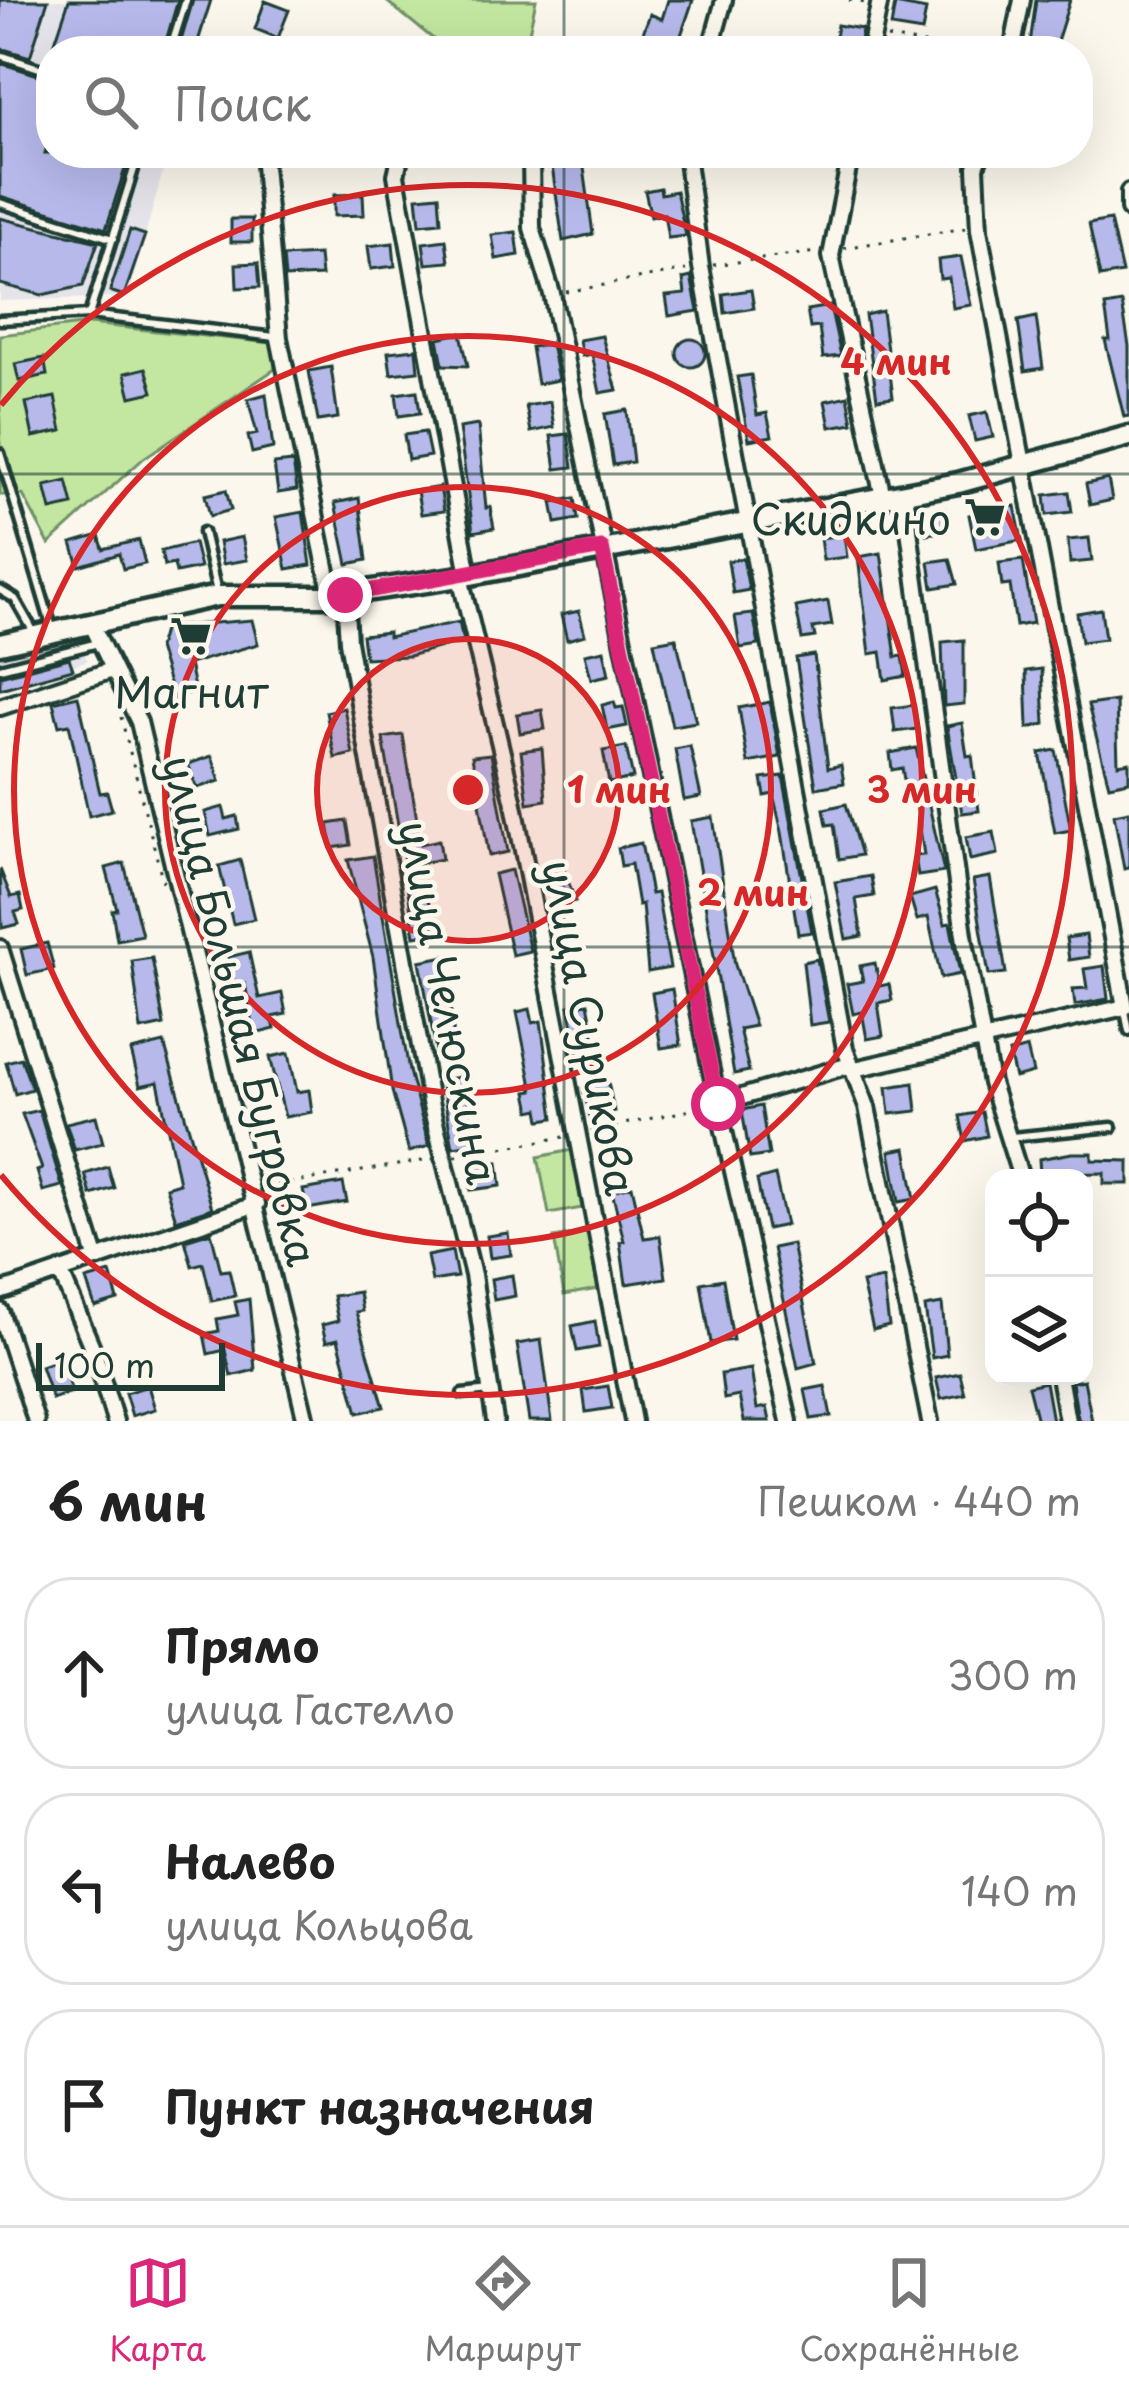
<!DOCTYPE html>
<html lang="ru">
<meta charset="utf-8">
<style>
:root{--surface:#fff;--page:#f2f2f2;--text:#222;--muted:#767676;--line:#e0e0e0;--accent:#db2777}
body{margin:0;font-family:"Playpen Sans",sans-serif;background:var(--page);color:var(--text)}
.controls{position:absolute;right:36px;bottom:36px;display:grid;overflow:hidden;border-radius:24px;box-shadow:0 12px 48px #0002}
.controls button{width:108px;height:108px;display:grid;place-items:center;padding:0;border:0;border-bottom:3px solid var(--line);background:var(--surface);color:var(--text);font:60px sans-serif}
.scale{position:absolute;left:36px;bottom:30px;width:189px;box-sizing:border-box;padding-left:12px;border:6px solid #1f3d34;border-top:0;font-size:33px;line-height:42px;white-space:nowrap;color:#1f3d34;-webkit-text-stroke:9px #fbf7ec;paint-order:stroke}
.stop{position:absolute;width:36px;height:36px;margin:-27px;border:9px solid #db2777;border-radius:50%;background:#fff}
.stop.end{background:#db2777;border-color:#fff;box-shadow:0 3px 12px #0008}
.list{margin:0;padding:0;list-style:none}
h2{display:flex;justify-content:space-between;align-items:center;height:156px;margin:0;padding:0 48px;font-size:51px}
h2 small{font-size:39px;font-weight:400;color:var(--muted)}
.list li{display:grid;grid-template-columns:78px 1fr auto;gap:36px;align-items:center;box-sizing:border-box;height:192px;margin:0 24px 24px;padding:0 24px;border:3px solid var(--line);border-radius:48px}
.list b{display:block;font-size:45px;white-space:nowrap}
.list p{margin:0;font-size:39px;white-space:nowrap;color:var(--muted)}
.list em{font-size:39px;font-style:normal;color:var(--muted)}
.icon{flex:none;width:66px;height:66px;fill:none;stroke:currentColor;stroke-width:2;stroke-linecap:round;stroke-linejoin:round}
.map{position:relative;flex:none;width:1129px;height:1421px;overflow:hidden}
.search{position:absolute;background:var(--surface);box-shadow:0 12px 48px #0002;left:36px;right:36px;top:36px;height:132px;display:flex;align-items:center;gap:30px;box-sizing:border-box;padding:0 42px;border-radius:48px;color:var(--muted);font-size:45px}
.sheet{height:804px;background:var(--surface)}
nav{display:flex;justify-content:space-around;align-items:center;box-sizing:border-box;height:168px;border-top:3px solid var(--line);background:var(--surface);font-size:33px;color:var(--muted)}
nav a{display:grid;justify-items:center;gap:6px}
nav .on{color:var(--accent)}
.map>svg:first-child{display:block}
.built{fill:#e6e4eb}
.green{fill:#c3e6a0;stroke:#71926a;stroke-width:3}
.building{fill:#b6b9ea;stroke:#1f3d34;stroke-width:3}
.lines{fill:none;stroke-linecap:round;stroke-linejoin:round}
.lane-casing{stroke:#1f3d34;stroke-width:15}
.street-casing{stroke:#1f3d34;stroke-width:22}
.secondary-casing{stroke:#1f3d34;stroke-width:27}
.path{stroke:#1f3d34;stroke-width:3;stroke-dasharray:3 9;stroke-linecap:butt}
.lane{stroke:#fbf7ec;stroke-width:6}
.street{stroke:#fbf7ec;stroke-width:14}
.secondary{stroke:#fbf7ec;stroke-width:18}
.route{stroke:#db2777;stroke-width:15}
.grid{fill:none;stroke:#1f3d34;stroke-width:3;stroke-opacity:0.55}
.ring{fill:none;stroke:#d62828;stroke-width:6}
.labels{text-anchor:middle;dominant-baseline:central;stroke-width:9;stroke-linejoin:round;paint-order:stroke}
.poi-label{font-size:42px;fill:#1f3d34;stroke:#fbf7ec;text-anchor:end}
.street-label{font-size:42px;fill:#1f3d34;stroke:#fbf7ec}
.centre{fill:#d62828;stroke:#fbf7ec;stroke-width:6}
.ring-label{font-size:36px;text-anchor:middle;font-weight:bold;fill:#d62828;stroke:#fbf7ec;stroke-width:9;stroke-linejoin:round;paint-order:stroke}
</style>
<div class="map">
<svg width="1129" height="1421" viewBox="0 0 1129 1421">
<rect width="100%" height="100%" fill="#fbf7ec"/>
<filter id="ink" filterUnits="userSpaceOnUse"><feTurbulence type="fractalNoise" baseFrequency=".00833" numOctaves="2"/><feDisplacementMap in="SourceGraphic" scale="24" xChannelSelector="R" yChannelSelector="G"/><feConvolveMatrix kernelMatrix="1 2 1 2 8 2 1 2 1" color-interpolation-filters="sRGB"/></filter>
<g filter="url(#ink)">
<!-- built -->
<path class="built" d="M0 0H212L198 51H51V153H168L128 297 0 301Z
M73 635 88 660 0 692V652Z"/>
<!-- green -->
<path class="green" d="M385 0H536L525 51H440L437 42Z
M89 324 272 343 275 369 144 458 49 544 23 495H0V335Z
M572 1150 582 1208 549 1214 538 1157Z
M587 1232 598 1289 564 1295 554 1238Z"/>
<!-- building -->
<path class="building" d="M0 0H48L30 57 0 48Z
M69 0H178L163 51H52Z
M193 0H211L195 51H178Z
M668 0H693L676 50 641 38 650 14 662 19Z
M1036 0H1070L1054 51H1029Z
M265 1 289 10 278 38 255 29Z
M895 4 926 10 922 32 891 27Z
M837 25 862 29 858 51H833Z
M0 63 51 79V133L45 153H130L106 229 0 196Z
M550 153H582L593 234 563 241Z
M660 188 661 194 676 191 686 236 668 238 664 214 651 217 645 191Z
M363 194 364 215 334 216V195Z
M439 195 441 222 420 224 417 197Z
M0 218 98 242 83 286 42 295 0 284Z
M231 219H252V242H231Z
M1110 220 1122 273 1100 277 1089 224Z
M130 230 145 235 124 296 110 291Z
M516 232 519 255 496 259 492 235Z
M446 240 449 262 426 264 423 243Z
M393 243 395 266 371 269 368 246Z
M319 255 321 276 285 278 283 257Z
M961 257 971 305 953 308 949 278 940 279 938 260Z
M258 263 260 287 237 288 236 264Z
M691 277 698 311 669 316 666 296 685 294 683 279Z
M751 290 754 308 725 313 723 294Z
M1122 303 1129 346V416L1124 417 1105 340H1110L1105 306Z
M830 306 841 356 823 358 819 327 810 328 807 310Z
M882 311 893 397 877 399 865 315Z
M1036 317 1043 368 1025 371 1018 321Z
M461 333 468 366 443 365 438 338Z
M602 336 617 390 600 393 592 354 582 356 579 340Z
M677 353a14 14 0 1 1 28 0a14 14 0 1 1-28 0Z
M551 344 558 380 537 384 531 347Z
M416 349 418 371 391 374 388 352Z
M44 358 47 375 19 381 15 364Z
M331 367 338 418 318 421 309 371Z
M146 368 153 392 131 397 125 373Z
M751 375 757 415 767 413 772 436 749 440 737 377Z
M417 391 420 413 399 416 396 394Z
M266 394 273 448 252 453 248 436 257 434 248 399Z
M848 396 853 423 830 427 825 401Z
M55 397 62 431 33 437 26 403Z
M550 402 554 427 531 432 526 406Z
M627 410 633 462 613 465 605 414Z
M987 412 993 437 975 441 969 416Z
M478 425 486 508 490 507 494 528 473 532 459 428Z
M425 432 430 456 408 460 404 435Z
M568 434 573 467 556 469 551 436Z
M293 462 297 490 278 493 274 464Z
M1108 479 1112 500 1090 505 1086 484Z
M67 481 73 505 51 510 45 486Z
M440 487 444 511 421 514 417 491Z
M226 490 231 510 210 516 205 495Z
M1069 492 1072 512 1047 515 1045 495Z
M359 498 367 560 348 564 335 503Z
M575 498 578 519 556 523 552 502Z
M1015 506 1022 540 976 549 969 515Z
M945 509 948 531 926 534 923 512Z
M303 512 311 565 287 569 276 517Z
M99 535 103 549 139 540 145 564 123 569 119 554 79 566 72 543Z
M844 535 847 557 823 560 820 538Z
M242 537 247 560 223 564 219 542Z
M1089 538 1092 561 1070 563 1068 540Z
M194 543 200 568 176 573 174 564 164 566 161 551Z
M881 553 896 657 903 656 906 676 885 680 881 652 870 654 858 557Z
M743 558 749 590 733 593 728 561Z
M950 559 957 584 933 588 929 562Z
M1023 560 1033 623 1016 626 1010 585 1002 586 999 563Z
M828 601 832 625 813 628 815 637 802 639 796 607Z
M1101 609 1105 639 1081 642 1077 613Z
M579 611 585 635 567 640 561 615Z
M753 614 759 645 740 648 735 616Z
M252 620 258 644 189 664 195 692 173 697 158 648 164 627Z
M459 622 463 641 409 656 365 658 362 635 388 632V637Z
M676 638 696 722 672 726 654 642Z
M964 640V704L944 706 942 642Z
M604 650 609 675 591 679 585 654Z
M814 655 828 768 841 765 844 783 816 788 796 658Z
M69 658 73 669 0 689V676Z
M1042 669 1045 724 1028 728 1026 671Z
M78 696 100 793 107 792 112 810 89 816 69 724 59 726 53 702Z
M1116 701 1118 764 1129 762V781L1109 785 1088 705Z
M614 702 616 708 623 707 627 726 607 730 602 705Z
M770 702 780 757 748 763 739 708Z
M914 705 917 729 895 732 892 708Z
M344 708 353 754 335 758 326 712Z
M542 710 545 729 520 733 517 714Z
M962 723 967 756 972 755 979 811 962 813 947 726Z
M403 735 421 844 439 840 442 859 405 866 383 738Z
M690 746 701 797 684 800 675 749Z
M626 747 633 778 609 783 603 751Z
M542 748 546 800 528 803 521 751Z
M916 748 944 872 918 876 915 856 924 855 916 803 908 804 902 768 892 770 890 753Z
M1056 750 1071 830 1055 833 1040 753Z
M491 754 508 852 489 856 472 756Z
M212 756 220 781 197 788 188 764Z
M783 776 812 932 798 934 782 832 773 794 765 796 762 779Z
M846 804 861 855 839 859 834 824 827 825 824 809Z
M223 807 226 819 237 816 239 829 210 836 205 812Z
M1129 811V868L1124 869 1114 814Z
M713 817 735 965 755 1026 739 1029 749 1071 734 1074 691 821Z
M347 821 351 845 332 848 328 824Z
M994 832 998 854 970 860 966 837Z
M641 843 651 894 657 893 670 968 648 972 642 904 638 905 631 864 621 866 618 848Z
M373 856 409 1071 429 1146 409 1152 392 1091 373 957 348 860Z
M240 860 254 919 233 924 219 866Z
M561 860 575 901 554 905 545 863Z
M124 863 142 935 117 940 112 910 117 909 106 868Z
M0 869 11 897 20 895 23 910 15 912 19 924 2 928Z
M511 870 530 951 512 955 494 874Z
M871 876 874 896 856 899 862 936 846 939 835 882Z
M990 877 1006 973 989 975 973 880Z
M425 882 434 933 415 936 407 886Z
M935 890 945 924 950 923 960 974 941 978 928 917 917 920 910 897Z
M1086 935 1089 957 1069 960 1066 938Z
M47 943 54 969 27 975 21 949Z
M249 952 259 998 282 993 286 1014 272 1017 275 1029 255 1034 245 984 235 987 228 957Z
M445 956 455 1047 436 1051 420 961Z
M152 958 164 1025 141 1030 132 961Z
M817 959 829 1022 810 1025 803 962Z
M875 963 880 986 889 984 892 1000 878 1003 883 1036 867 1039 862 1012 853 1014 847 984 863 981 860 966Z
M1104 966 1108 999 1075 1005 1073 989 1087 988 1084 969Z
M672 989 681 1045 661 1048 652 993Z
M588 1003 598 1055 579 1058 569 1006Z
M530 1009 533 1023 541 1021 554 1118 541 1120 539 1109 531 1111 527 1092 533 1091 517 1012Z
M164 1043 212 1208 176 1220 166 1187 179 1183 158 1082 140 1086 131 1051Z
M1027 1048 1033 1073 1015 1078 1009 1053Z
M289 1053 297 1092 309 1090 312 1112 285 1117 270 1057Z
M21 1058 32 1089 15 1094 6 1062Z
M465 1076 473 1144 453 1147 441 1080Z
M608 1082 614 1111 590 1116 583 1088Z
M914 1083 917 1111 890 1114 887 1087Z
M761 1106 769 1155 750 1158 742 1110Z
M39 1110 62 1186 43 1191 37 1171 42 1169 22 1114Z
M982 1112 987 1136 965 1141 960 1116Z
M96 1116 103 1143 75 1150 66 1123Z
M906 1148 915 1199 899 1202 890 1151Z
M1072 1153H1092V1160L1129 1161V1184H1104V1173L1040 1174 1039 1159Z
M498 1162 501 1186 471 1190 468 1166Z
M108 1167 114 1188 91 1195 85 1174Z
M775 1175 786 1225 767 1229 757 1180Z
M343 1183 347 1202 307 1209 303 1190Z
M632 1186 644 1238 660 1236 666 1278 626 1284 620 1242 624 1241 612 1191Z
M211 1232 221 1271 229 1270 235 1296 212 1301 203 1263 192 1266 185 1240Z
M508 1233 511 1255 490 1258 487 1236Z
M792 1244 816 1363 798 1368 773 1248Z
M452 1251 457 1277 432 1281 427 1256Z
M110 1273 118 1300 95 1307 86 1280Z
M512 1275 515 1296 494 1300 491 1279Z
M723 1279 733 1340 711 1343 701 1283Z
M883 1279 889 1326 873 1330 862 1283Z
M359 1292 362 1311 356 1312 384 1407 358 1413 338 1339 326 1342 322 1325 338 1321 333 1296Z
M249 1299 255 1370 231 1376 225 1350 208 1354 204 1334 219 1331 217 1319 238 1315 235 1302Z
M942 1304 947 1355 932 1358 925 1307Z
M595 1321 599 1347 577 1351 572 1326Z
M541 1340 552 1421H529L517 1344Z
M61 1359 72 1392 52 1399 41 1366Z
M751 1369 757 1409 767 1407 770 1421H744L739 1396 724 1399 721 1374Z
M960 1373 965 1394 941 1399 936 1378Z
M1084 1380 1092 1421H1079L1077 1413 1072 1382Z
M1045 1382 1052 1421H1037L1028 1386Z
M148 1386 155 1409 132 1416 125 1393Z
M608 1386 612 1408 586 1412 583 1390Z
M825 1386 831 1416 811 1419 805 1390Z"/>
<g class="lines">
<!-- lane casing -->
<g class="lane-casing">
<path id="lane" d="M170 51 186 0
M0 55 51 72
M0 203 113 239
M89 315 139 153
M0 320 89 315 275 337
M0 453 53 631
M203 532 217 592
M0 590 15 599 31 627
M0 668 98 643
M1125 1011 1129 1031
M1012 1137 1112 1127
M462 1394 490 1391"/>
</g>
<!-- street casing -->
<g class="street-casing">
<path id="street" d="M710 51 724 0
M870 51 880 0
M1012 51 1022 0
M263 153 279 338 332 596
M401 153 396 175 469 575
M686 153 701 267 845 1049 867 1107 930 1421
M851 153 831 256 883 497
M531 155 532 228 552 294 718 1104 789 1421
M1129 192V209
M904 493 965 942 991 1083 1021 1178
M460 577 513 799 633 1421
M345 595 348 641 430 1102 473 1275 495 1421
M91 623 139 722 306 1421
M0 707 112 670
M0 948 96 1257
M718 1104 843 1067 855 1069 1125 1007 979 230 976 167 981 153
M60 1271 94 1352 115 1421
M0 1292 257 1204
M0 1311 36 1421
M1059 1376 1067 1421"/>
</g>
<!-- secondary casing -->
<g class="secondary-casing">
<path id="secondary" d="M0 644 217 596H332L460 577 958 483 1129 436"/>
</g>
<!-- path -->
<path class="path" d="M849 0 865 3
M887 38 969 51
M844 248 965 228
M713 265 817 252
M566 292 686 270
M121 717 163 882
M591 1131 705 1107
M455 1156 564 1137
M266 1187 434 1159"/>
<!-- lane -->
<use href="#lane" class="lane"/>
<!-- street -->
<use href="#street" class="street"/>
<!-- secondary -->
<use href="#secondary" class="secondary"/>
</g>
</g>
<g class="lines" filter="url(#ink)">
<!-- route -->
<path class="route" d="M345 595 602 548 718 1104"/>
</g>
<!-- grid -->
<path class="grid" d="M564 0V51M564 153V1421M0 474H1129M0 947H1129"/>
<!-- distance rings -->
<circle cx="468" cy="790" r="151" fill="#d62828" fill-opacity=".12"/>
<g class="ring">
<circle cx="468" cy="790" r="151"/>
<circle cx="468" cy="790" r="303"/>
<circle cx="468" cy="790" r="454"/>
<path d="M1 405A605 605 0 1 1 1 1175"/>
</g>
<!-- icons -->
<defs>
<g id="supermarket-bare" transform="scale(3.24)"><path d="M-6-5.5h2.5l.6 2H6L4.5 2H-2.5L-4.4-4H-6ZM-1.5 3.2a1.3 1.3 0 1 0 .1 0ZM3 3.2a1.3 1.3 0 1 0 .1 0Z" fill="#1f3d34" stroke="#fbf7ec" stroke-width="2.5" paint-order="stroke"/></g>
</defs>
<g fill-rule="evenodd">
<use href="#supermarket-bare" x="985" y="517"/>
<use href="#supermarket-bare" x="191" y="636"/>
</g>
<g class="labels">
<!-- poi labels -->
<g class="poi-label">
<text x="951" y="517">Скидкино</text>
<text x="191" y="690" text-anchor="middle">Магнит</text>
</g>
<!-- street labels -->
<g class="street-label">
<text transform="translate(450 1002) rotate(79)">улица Челюскина</text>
<text transform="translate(242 1010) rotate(76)">улица Большая Бугровка</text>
<text transform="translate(591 1027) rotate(79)">улица Сурикова</text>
</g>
</g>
<circle cx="468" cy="790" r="18" class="centre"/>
<g class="ring-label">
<text x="896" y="375">4 мин</text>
<text x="619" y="803">1 мин</text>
<text x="922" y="803">3 мин</text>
<text x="753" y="906">2 мин</text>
</g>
</svg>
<div class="controls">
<button><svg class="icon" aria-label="locate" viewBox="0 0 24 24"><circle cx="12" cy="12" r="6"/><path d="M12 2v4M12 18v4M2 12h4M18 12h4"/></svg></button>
<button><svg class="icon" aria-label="layers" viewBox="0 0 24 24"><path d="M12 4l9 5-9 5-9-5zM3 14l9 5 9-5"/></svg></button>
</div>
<div class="scale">100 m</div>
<div class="stop" style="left:718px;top:1104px"></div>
<div class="stop end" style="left:345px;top:595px"></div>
<div class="search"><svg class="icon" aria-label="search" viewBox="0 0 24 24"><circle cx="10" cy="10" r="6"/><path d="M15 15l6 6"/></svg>Поиск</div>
</div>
<section class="sheet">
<h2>6 мин<small>Пешком · 440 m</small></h2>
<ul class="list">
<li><svg class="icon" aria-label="ahead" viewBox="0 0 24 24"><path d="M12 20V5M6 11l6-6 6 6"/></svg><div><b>Прямо</b><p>улица Гастелло</p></div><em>300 m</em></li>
<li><svg class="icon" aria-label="left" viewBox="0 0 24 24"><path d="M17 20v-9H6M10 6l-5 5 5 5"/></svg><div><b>Налево</b><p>улица Кольцова</p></div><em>140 m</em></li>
<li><svg class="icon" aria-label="arrive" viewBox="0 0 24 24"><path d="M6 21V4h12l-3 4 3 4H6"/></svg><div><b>Пункт назначения</b></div></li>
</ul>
</section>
<nav>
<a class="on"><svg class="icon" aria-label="map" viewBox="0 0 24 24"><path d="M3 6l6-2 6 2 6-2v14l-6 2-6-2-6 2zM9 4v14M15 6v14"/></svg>Карта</a>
<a><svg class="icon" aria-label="directions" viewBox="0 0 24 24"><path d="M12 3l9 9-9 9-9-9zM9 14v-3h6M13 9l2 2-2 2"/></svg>Маршрут</a>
<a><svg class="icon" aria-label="saved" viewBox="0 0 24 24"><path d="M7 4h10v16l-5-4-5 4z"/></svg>Сохранённые</a>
</nav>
